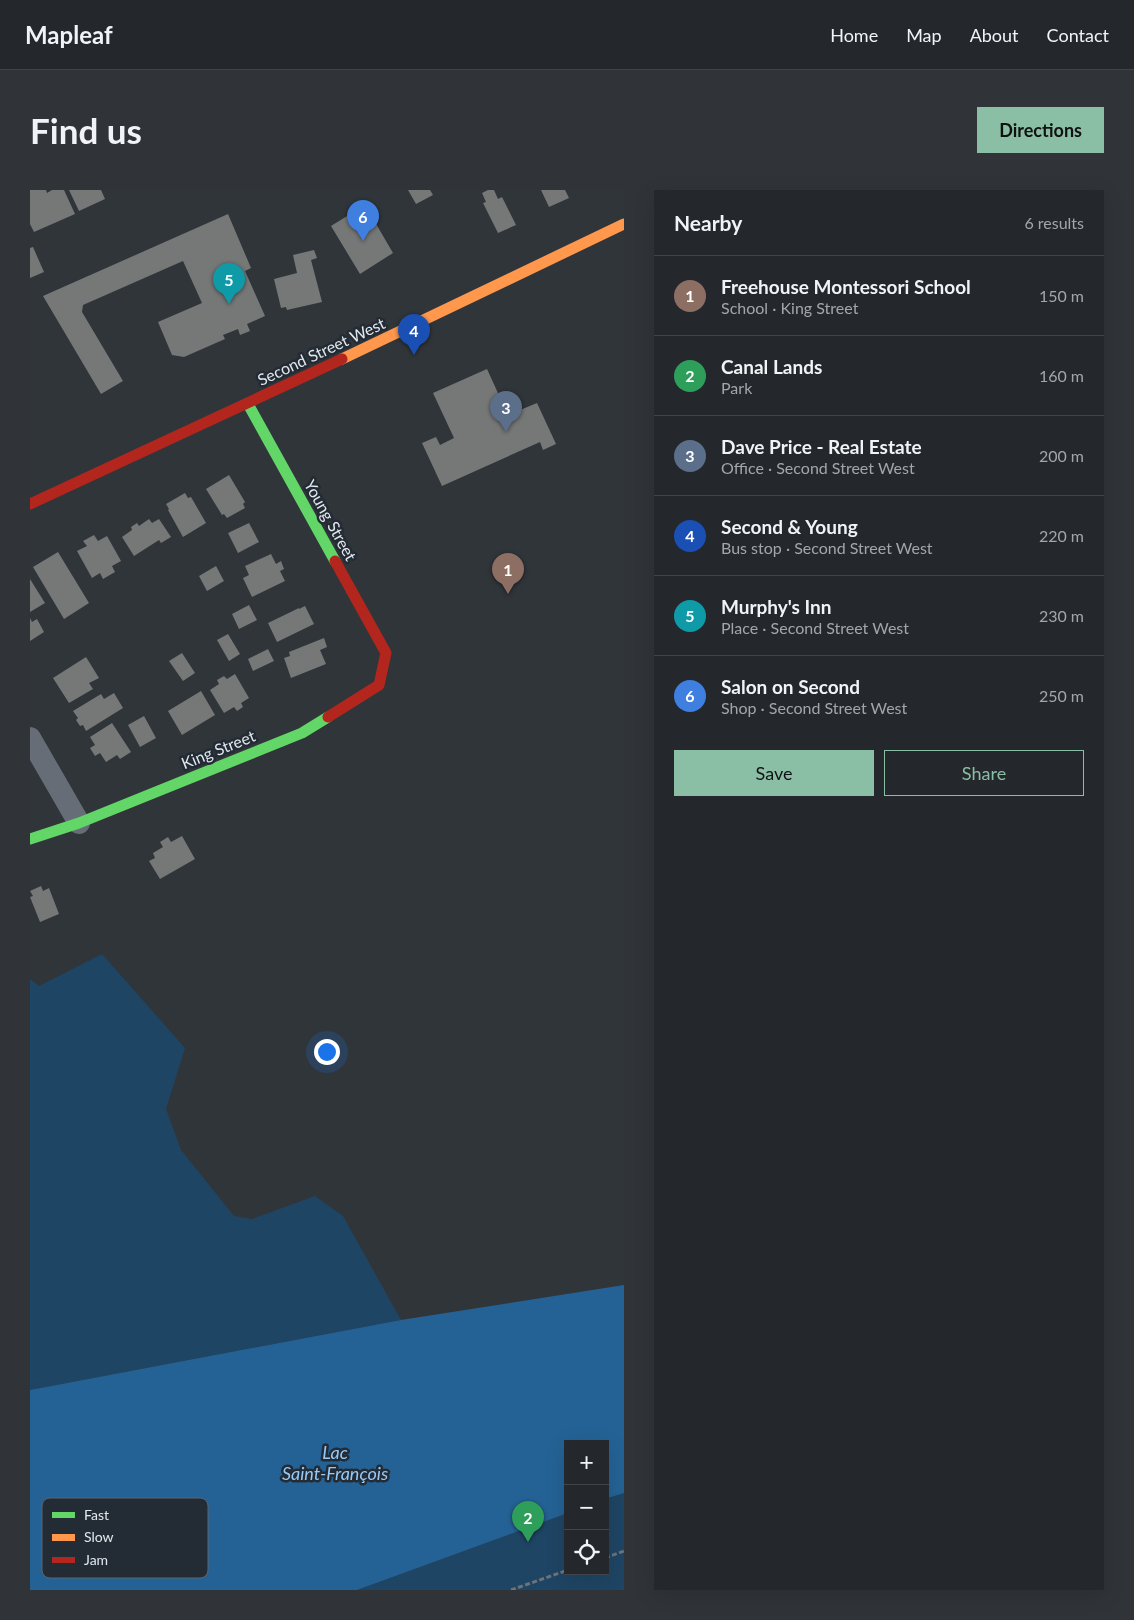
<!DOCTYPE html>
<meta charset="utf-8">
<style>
:root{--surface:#24282c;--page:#303438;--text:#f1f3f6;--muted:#a3a6a9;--line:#414448;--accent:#8abfa5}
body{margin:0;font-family:Lato,sans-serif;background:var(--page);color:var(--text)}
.controls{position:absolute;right:15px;bottom:15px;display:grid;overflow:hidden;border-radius:0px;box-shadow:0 5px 20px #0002}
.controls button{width:45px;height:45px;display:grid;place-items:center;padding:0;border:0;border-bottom:1px solid var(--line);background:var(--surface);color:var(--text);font:25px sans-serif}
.you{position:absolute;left:296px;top:861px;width:18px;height:18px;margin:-12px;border:4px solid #fff;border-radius:50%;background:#1a73e8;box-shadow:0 0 0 8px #1a73e833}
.badge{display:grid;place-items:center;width:32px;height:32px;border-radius:50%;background:var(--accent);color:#fff;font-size:16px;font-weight:700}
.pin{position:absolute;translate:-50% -41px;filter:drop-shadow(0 1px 2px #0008)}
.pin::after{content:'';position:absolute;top:26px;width:18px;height:15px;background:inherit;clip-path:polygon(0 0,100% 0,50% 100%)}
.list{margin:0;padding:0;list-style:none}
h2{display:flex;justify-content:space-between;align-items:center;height:65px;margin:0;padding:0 20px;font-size:21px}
h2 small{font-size:16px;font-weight:400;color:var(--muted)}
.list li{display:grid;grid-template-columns:32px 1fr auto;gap:15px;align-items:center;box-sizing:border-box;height:80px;padding:0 20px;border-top:1px solid var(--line)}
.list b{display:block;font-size:19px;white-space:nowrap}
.list p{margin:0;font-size:16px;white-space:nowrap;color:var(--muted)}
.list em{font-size:16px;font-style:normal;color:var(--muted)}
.actions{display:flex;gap:10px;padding:15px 20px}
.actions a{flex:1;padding:11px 0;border:1px solid var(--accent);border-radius:0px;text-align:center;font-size:18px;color:var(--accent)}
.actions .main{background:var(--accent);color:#111}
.icon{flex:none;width:28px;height:28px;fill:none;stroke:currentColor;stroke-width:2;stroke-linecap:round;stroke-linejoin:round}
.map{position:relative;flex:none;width:594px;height:1400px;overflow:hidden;border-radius:0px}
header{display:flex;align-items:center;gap:30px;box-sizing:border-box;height:70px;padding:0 25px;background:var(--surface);border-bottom:1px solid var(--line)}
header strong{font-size:24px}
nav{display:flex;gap:28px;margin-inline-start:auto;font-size:18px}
.intro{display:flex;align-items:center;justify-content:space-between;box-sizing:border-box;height:120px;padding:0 30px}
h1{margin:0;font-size:35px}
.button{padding:12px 22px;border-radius:0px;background:var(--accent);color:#111;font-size:18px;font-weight:700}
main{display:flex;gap:30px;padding:0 30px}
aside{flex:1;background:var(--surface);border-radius:0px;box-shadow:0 5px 20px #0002}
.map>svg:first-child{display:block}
.green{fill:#1f4564}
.water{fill:#246295}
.building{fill:#767878}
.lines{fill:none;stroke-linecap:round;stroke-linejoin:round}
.path{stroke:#6c737a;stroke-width:3;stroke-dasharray:5 2.5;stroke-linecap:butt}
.street{stroke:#666d76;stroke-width:22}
.fast{stroke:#63d668;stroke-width:11}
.slow{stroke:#ff974d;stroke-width:11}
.jam{stroke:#b3261e;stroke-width:11}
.labels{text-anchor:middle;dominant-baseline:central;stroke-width:5;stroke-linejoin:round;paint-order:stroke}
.street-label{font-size:16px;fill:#e2e8ed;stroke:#232b34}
.water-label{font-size:18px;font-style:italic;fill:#97c9f7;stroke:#232b34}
.key{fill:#232b34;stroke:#5c646c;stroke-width:1}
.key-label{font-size:14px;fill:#e2e8ed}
</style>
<header>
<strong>Mapleaf</strong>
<nav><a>Home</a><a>Map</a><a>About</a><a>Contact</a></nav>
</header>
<div class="intro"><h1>Find us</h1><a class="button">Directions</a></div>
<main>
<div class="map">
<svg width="594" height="1400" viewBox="0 0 594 1400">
<rect width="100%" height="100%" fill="#30353a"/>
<!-- green -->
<path class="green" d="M72 764 155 858 136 919 151 960 204 1026 222 1029 285 1006 313 1026 371 1130 0 1200V789L9 796Z
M594 1303V1400H327L538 1323V1381H575V1309Z"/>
<!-- water -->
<path class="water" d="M594 1095V1303L575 1309V1254H538V1323L327 1400H0V1200L371 1130Z"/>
<!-- building -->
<path class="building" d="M0 0H16L17 3 22 0H34L45 24 4 42 0 34Z
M39 0H71L75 9 49 21Z
M378 0H400L403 5 386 14Z
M458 0H464L468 9 472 7 486 35 468 43 453 13 456 12 452 3Z
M511 0H535L539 8 519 17Z
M335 15 363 63 330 84 301 36Z
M198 24 221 78 215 81 235 126 217 134 220 141 210 145 208 139 193 145 195 149 154 167 142 165 128 132 172 113 153 71 53 115 52 122 93 191 71 204 13 106Z
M3 57 14 82 0 88V58Z
M284 60 287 68 281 70 292 112 257 120 256 117 251 118 244 89 267 83 263 65Z
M457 179 478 225 507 213 526 254 513 260 510 252 412 296 392 253 406 247 410 255 424 248 403 203Z
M199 285 215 312 213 314 215 318 197 328 194 324 192 325 176 299Z
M155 303 158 308 161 307 176 333 153 347 138 320 139 319 136 314Z
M119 329 122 333 129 329 141 347 131 353 129 350 104 366 92 347 102 340 101 337 107 333 109 336Z
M219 333 229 352 208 363 198 343Z
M64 345 68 351 77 346 91 371 82 376 85 382 73 389 70 383 62 388 47 361 57 356 53 351Z
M28 362 59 413 34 429 3 377Z
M241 364 246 374 251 371 254 379 250 381 255 391 222 407 213 388 219 385 215 376Z
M186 376 194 391 177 401 169 386Z
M0 389 15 413 0 422Z
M219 415 227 430 209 439 202 424Z
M275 416 284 434 247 452 238 433 269 418V419Z
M0 428 2 432 7 429 14 442 0 451Z
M198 444 210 464 199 471 187 450Z
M294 448 297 457 290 460 296 474 261 488 254 468 260 466 259 462Z
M238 459 244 471 223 481 218 469Z
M152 463 165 483 153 491 139 471Z
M56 467 69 488 59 493 63 499 39 513 23 488Z
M205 484 219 508 211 513 213 517 207 521 204 517 194 523 180 500 189 494 187 490 194 486 197 489Z
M171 501 185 525 152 545 138 521Z
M84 503 93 518 56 541 53 535 50 536 46 530 48 528 43 521 71 504 74 509Z
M114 526 126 548 110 557 98 535Z
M82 533 101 562 90 569 87 565 76 572 70 563 65 566 60 558 65 555 60 547Z
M152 646 165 669 130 689 119 671 125 668 123 663 133 657 130 652 138 647 141 652Z
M11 696 13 701 19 698 29 724 10 732 0 707 3 706 0 701Z"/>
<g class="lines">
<!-- path -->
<path class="path" d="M575 1368 594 1361
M481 1400 538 1380"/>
<!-- street -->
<path class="street" d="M0 548 49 633"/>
<!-- fast -->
<path class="fast" d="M218 214 305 371
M0 649 49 633 272 543 298 527"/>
<!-- slow -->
<path class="slow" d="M312 169 594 34"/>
<!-- jam -->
<path class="jam" d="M0 314 312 169
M298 527 349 495 356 463 305 371"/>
</g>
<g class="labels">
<!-- street labels -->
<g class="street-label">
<text transform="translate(291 161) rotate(-25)">Second Street West</text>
<text transform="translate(301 330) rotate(61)">Young Street</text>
<text transform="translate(188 559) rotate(-22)">King Street</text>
</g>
<!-- water labels -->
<g class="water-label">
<text x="305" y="1262">Lac<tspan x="305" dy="21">Saint-François</tspan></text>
</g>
</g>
<!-- legend -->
<rect x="12" y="1308" width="166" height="80" rx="8" class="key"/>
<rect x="22" y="1322" width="23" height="6" fill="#63d668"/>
<rect x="22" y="1344" width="23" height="7" fill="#ff974d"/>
<rect x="22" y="1367" width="23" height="6" fill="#b3261e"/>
<g class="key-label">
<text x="54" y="1330">Fast</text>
<text x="54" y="1352">Slow</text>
<text x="54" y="1375">Jam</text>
</g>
</svg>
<div class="controls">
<button>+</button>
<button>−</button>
<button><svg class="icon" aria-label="locate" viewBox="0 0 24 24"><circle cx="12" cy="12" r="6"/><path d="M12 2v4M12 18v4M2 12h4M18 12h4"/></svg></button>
</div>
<div class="you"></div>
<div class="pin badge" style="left:478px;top:404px;background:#8d6e63">1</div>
<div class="pin badge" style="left:498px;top:1352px;background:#2e9e5b">2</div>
<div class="pin badge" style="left:476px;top:242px;background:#5c6f8a">3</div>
<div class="pin badge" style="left:384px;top:165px;background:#1a4fb4">4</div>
<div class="pin badge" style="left:199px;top:114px;background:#0f9aa8">5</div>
<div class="pin badge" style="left:333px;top:51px;background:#3f7fe0">6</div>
</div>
<aside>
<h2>Nearby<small>6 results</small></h2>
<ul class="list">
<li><span class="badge" style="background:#8d6e63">1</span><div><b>Freehouse Montessori School</b><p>School · King Street</p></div><em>150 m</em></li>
<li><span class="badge" style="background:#2e9e5b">2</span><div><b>Canal Lands</b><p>Park</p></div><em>160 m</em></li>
<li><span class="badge" style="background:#5c6f8a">3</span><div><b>Dave Price - Real Estate</b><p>Office · Second Street West</p></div><em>200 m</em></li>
<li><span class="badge" style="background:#1a4fb4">4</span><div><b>Second &amp; Young</b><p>Bus stop · Second Street West</p></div><em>220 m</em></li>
<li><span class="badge" style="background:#0f9aa8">5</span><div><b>Murphy's Inn</b><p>Place · Second Street West</p></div><em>230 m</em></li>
<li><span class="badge" style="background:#3f7fe0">6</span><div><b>Salon on Second</b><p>Shop · Second Street West</p></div><em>250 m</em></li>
</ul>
<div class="actions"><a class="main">Save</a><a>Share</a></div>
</aside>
</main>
